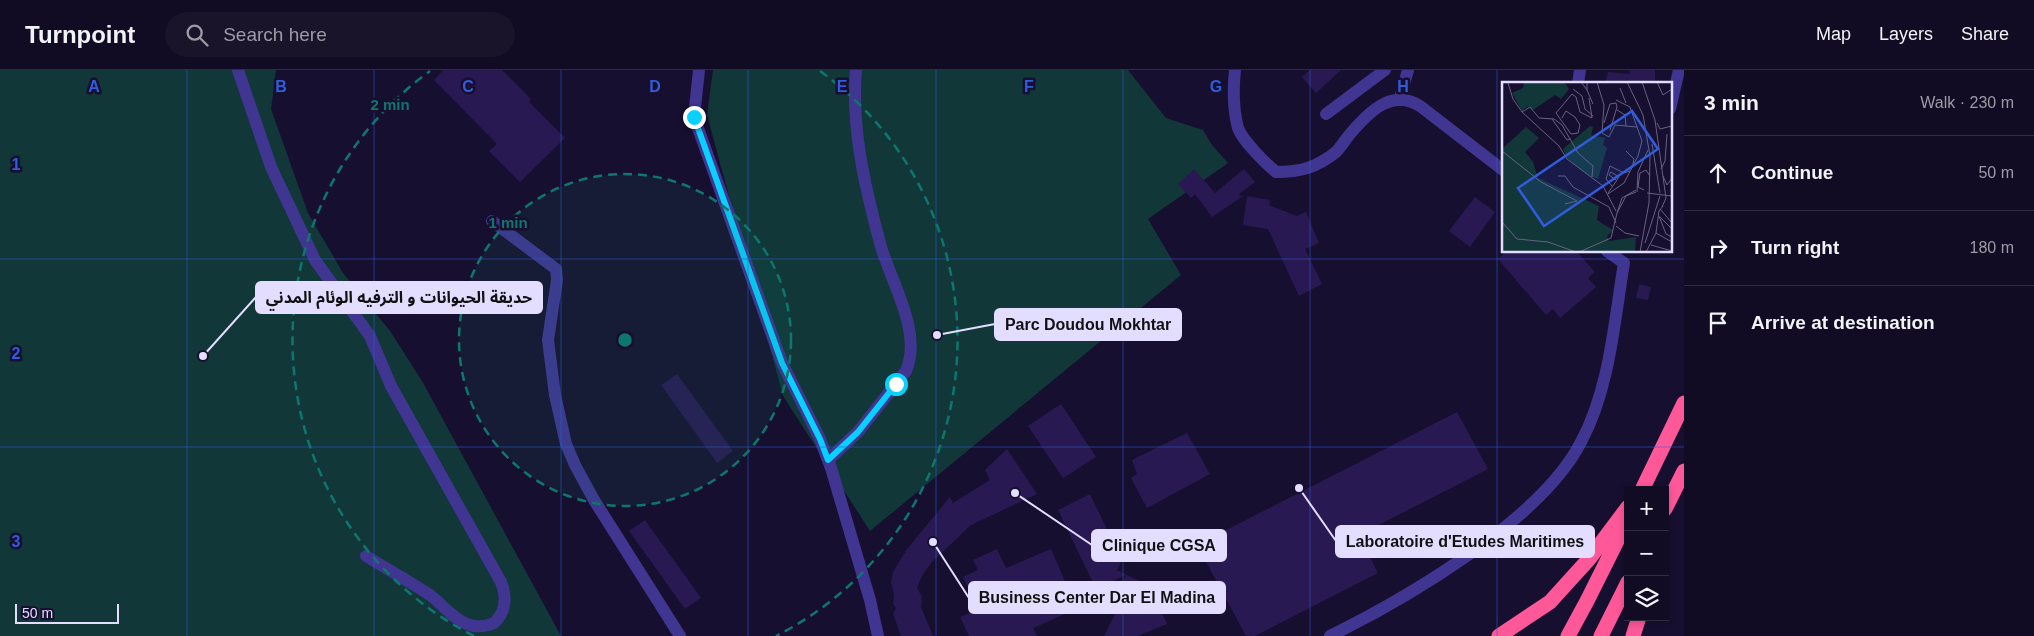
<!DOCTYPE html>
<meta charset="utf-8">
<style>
:root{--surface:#110b23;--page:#1a142b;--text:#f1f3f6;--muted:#9c9ba6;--line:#302b41}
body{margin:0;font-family:Helvetica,"Noto Sans Arabic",sans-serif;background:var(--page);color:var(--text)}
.controls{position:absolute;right:15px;bottom:15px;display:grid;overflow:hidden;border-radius:0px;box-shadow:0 2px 8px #0003}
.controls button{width:45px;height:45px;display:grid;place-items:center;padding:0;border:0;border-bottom:1px solid var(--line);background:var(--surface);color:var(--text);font:25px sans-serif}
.scale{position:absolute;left:15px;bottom:12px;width:104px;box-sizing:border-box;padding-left:5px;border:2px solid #e3ddff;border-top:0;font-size:14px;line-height:18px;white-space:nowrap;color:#e3ddff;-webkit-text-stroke:4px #170f2f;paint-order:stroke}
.stop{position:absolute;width:15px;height:15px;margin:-11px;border:4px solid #09d1ff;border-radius:50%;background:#fff}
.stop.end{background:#09d1ff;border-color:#fff;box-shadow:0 1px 5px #0008}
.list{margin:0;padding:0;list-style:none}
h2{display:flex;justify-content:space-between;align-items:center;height:65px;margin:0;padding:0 20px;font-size:21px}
h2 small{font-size:16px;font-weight:400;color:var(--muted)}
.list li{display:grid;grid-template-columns:32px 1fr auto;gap:15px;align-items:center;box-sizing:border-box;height:75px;padding:0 20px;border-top:1px solid var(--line)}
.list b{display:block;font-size:19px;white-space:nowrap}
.list em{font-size:16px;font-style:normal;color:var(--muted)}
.icon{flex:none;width:28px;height:28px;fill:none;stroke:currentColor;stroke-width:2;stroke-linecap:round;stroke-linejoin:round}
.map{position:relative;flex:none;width:1684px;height:566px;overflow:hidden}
header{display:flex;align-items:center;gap:30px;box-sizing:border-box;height:70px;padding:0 25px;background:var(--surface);border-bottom:1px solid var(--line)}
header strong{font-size:24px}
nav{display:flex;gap:28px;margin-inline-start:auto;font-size:18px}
.search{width:350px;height:45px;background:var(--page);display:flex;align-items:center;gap:12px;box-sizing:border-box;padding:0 18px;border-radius:28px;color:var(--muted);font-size:19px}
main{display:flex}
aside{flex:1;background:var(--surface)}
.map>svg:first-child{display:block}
.green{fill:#113739}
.building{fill:#291952}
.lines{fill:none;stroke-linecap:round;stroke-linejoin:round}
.street{stroke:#413592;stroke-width:12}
.highway{stroke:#ff5899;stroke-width:15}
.route{stroke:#09d1ff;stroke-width:6}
.grid{fill:none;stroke:#315cdc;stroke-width:1;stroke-opacity:0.55}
.ring{fill:none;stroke:#0f766e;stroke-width:2.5;stroke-dasharray:9 6}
.inset-road{fill:none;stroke:#696182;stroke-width:1}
.view{fill:#315cdc;fill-opacity:0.15;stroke:#315cdc;stroke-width:2.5}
.inset-edge{fill:none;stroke:#e3ddff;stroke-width:2.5}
.grid-label{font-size:16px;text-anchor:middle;font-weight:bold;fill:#315cdc;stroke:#170f2f;stroke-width:5;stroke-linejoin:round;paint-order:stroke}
.centre{fill:#0f766e;stroke:#170f2f;stroke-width:2.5}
.ring-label{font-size:15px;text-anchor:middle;font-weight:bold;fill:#0f766e;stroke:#170f2f;stroke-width:5;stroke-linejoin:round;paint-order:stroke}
.leader{fill:none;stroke:#e3ddff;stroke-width:2}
.callout-dot{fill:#e3ddff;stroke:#170f2f;stroke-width:2}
.callout{fill:#e3ddff;stroke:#e3ddff;stroke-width:2}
.callout-label{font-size:16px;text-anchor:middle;font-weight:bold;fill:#111}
</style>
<header>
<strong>Turnpoint</strong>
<div class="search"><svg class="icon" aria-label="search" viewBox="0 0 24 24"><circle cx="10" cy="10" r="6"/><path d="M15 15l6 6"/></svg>Search here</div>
<nav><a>Map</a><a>Layers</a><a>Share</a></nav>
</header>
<main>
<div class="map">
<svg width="1684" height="566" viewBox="0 0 1684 566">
<rect width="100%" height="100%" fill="#170f2f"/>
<!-- green -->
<path class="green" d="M0 0H276L271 39 308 143 343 203 390 261 422 311 561 566H0Z
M713 0H1128L1166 48 1203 60 1212 75 1228 93 1148 149 1181 205 870 461 783 326 707 45Z"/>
<!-- building -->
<path class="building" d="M443 0H502L531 29 529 32 565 68 520 112 489 81 497 74 434 10Z
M1310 0H1341L1316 23 1302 7Z
M1629 0H1655V14H1605L1608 2 1630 4Z
M1194 99 1215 123 1244 99 1255 112 1238 125 1243 126 1212 147 1195 124 1191 128 1178 114Z
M1247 126 1270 130 1269 135 1297 146 1306 142 1319 173 1305 179 1322 214 1299 226 1268 159 1243 155Z
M1475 127 1495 142 1470 177 1449 161Z
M1507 181H1576L1595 202 1588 208 1596 217 1560 248 1553 239 1546 245 1498 189Z
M1639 214 1651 217 1648 230 1636 228Z
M677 304 733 381 717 393 661 315Z
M1061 334 1096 387 1063 408 1028 356Z
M1457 342 1488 399 1359 465 1378 503 1255 566H1246L1197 475Z
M1187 363 1210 404 1147 438 1131 408 1137 404 1132 390Z
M1007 379 1037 424 971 455 932 492 923 504 917 518 922 527 921 537 933 566H901L893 544 896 538 893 534 894 525 891 512 893 502 907 479 950 427 953 433 990 410 985 400Z
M1090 424 1122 490 1117 500 1151 517 1167 554 1137 566H1104L1121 532 1114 528 1126 505 1096 519 1058 440Z
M645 450 701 528 685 539 629 461Z
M997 479 1006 498 1051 479 1077 539 1033 558 1037 566H969L960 547 978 539 963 507 978 500 973 490Z"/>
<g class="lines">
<!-- street -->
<path class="street" d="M238 0 271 97 315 190 370 266 391 316 501 512C507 527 506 542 494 553 484 557 476 558 467 554 453 549 442 534 430 525 409 511 387 499 366 486
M699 0 694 47 782 293 820 369 831 398 870 530 878 566
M1235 0C1233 19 1233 39 1238 58 1243 71 1265 93 1276 102 1300 102 1316 98 1336 82 1341 77 1345 70 1350 64 1368 43 1391 18 1420 36L1503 100
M1578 14 1580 0
M1400 28 1408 0
M1670 39 1679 0
M1326 44 1385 0
M492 151 556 199 557 210 548 270 555 325 566 374 575 395 594 430 680 566
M828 390 858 362 906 301C923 261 890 211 880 173 865 117 851 58 856 0
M1330 566C1407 528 1541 450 1581 372 1610 318 1614 252 1624 193L1607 181"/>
<!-- highway -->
<path class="highway" d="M1642 420 1684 333
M1665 439 1684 401
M1499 566 1550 532 1589 489 1628 437
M1568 566 1587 531 1628 449
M1601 566 1628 512
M1633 566 1639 547"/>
</g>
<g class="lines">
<!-- route -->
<path class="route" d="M694 47 782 293 820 369 828 390 858 362 896 314"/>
</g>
<!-- grid -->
<path class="grid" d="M187 0V566M374 0V566M561 0V566M748 0V566M936 0V566M1123 0V566M1310 0V566M1497 0V566M0 189H1684M0 377H1684"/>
<!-- distance rings -->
<circle cx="625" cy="270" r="166" fill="#0f766e" fill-opacity=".12"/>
<g class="ring">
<circle cx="625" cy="270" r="166"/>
<path d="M474 566A332 332 0 0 1 430 1M820 1A332 332 0 0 1 776 566"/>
</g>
<!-- overview -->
<g transform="translate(1502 12)">
<rect width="170" height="170" fill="#170f2f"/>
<path d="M22 0H62L67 7 59 17 53 13 31 28 26 24 20 29 10 11 21 6ZM88 44 91 45 89 53 103 56 101 63 105 66 96 97 84 92 66 77 61 67ZM24 45 37 56 23 70 31 80 36 96 97 124 95 138 111 148 105 154 107 159 134 155 133 170H0V67Z" fill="#113739"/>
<path class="inset-road" d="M79 0 85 8V0M95 0 102 23 100 51 107 55 113 43 135 45 140 59 136 74 122 101 106 112M125 0 141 33 148 74 147 121 138 170M140 0 153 38 164 116 160 125M155 0 161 13 170 7M6 1 11 17 20 30 28 25 37 36 52 37 60 43 76 71 91 84 90 95M118 6 124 21M71 7 80 14 83 27 91 34M85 8 91 22M114 18 128 25 135 45M115 28 123 33 124 44M20 30 57 64 65 77 101 104 114 129M60 36 64 29 73 35 78 43 76 51 69 52 54 31 70 12 74 15 78 30 90 36 87 16M50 37 65 58 69 57M102 41 108 22 114 21 115 25 108 48M155 41 158 47 170 44M150 62 158 111M0 69 39 100 75 119 63 122M124 69 132 77 130 86M159 87 163 79 165 52M56 94H63L71 105 107 125 114 141M161 94 165 103 170 96M110 104 104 97 108 84 122 91 128 89M134 108 120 116 115 131 124 114 134 110M142 108 136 105 138 91 144 88 148 94M135 110 136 90 146 68M106 111 117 95 109 90 107 93 114 98M145 111 170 114M158 127 170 141M157 134 164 152 170 155M158 135 170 147M0 140 15 157 46 160 74 170M114 144 123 151 137 154M154 151 170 160M143 161 158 114M149 163 170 169M77 170 109 156 115 131M144 170 154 151 157 129 161 124"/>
<path class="view" d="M130 29 156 67 42 144 16 106Z"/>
<rect width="170" height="170" class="inset-edge"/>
</g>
<g class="grid-label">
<text x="94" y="22">A</text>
<text x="281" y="22">B</text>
<text x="468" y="22">C</text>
<text x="655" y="22">D</text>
<text x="842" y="22">E</text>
<text x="1029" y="22">F</text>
<text x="1216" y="22">G</text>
<text x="1403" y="22">H</text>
<text x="16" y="100">1</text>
<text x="16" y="289">2</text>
<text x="16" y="477">3</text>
</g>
<circle cx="625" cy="270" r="8" class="centre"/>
<g class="ring-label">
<text x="390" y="40">2 min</text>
<text x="508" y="158">1 min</text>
</g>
<!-- callouts -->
<path class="leader" d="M203 286L256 227M937 265L995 254M1299 418L1336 471M1015 423L1092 475M933 472L969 528"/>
<g class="callout-dot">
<circle cx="203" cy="286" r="5"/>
<circle cx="937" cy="265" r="5"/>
<circle cx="1299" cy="418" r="5"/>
<circle cx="1015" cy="423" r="5"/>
<circle cx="933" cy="472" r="5"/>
</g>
<g class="callout">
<rect x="256" y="212" width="286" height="31" rx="5"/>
<rect x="995" y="239" width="186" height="31" rx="5"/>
<rect x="1336" y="456" width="258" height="31" rx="5"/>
<rect x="1092" y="460" width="134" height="31" rx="5"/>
<rect x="969" y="512" width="256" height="31" rx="5"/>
</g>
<g class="callout-label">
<text x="399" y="233">حديقة الحيوانات و الترفيه الوئام المدني</text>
<text x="1088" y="260">Parc Doudou Mokhtar</text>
<text x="1465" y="477">Laboratoire d'Etudes Maritimes</text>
<text x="1159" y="481">Clinique CGSA</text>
<text x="1097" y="533">Business Center Dar El Madina</text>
</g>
</svg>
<div class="controls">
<button>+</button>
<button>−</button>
<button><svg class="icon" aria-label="layers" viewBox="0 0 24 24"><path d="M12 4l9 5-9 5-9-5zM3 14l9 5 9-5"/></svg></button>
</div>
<div class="scale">50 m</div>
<div class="stop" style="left:896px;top:314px"></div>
<div class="stop end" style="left:694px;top:47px"></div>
</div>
<aside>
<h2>3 min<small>Walk · 230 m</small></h2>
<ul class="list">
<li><svg class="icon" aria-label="ahead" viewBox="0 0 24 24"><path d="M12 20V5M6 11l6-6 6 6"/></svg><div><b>Continue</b></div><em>50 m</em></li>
<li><svg class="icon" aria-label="right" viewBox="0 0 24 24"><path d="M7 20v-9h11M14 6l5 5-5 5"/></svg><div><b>Turn right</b></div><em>180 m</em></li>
<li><svg class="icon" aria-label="arrive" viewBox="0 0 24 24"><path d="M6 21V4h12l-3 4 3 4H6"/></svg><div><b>Arrive at destination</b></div></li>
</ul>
</aside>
</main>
